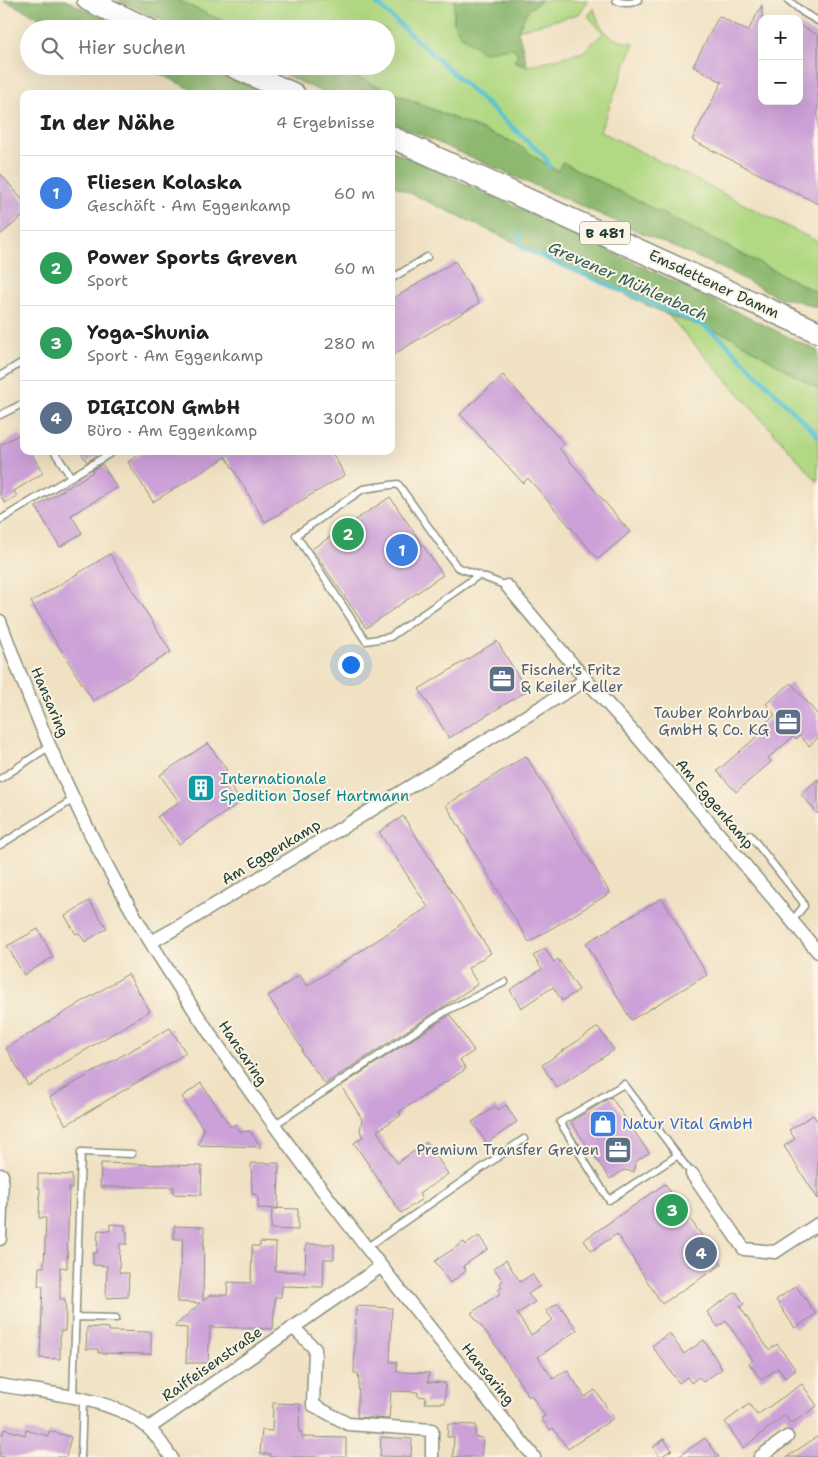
<!DOCTYPE html>
<html lang="de">
<meta charset="utf-8">
<style>
:root{--surface:#fff;--page:#f6f6f6;--text:#202124;--muted:#757577;--line:#e0e0e0;--accent:#111827}
body{margin:0;font-family:"Shantell Sans",sans-serif;background:var(--page);color:var(--text)}
.controls{position:absolute;right:15px;top:15px;display:grid;overflow:hidden;border-radius:10px;box-shadow:0 5px 20px #0002}
.controls button{width:45px;height:45px;display:grid;place-items:center;padding:0;border:0;border-bottom:1px solid var(--line);background:var(--surface);color:var(--text);font:25px sans-serif}
.you{position:absolute;left:350px;top:664px;width:18px;height:18px;margin:-12px;border:4px solid #fff;border-radius:50%;background:#1a73e8;box-shadow:0 0 0 8px #1a73e833}
.badge{display:grid;place-items:center;width:32px;height:32px;border-radius:50%;background:var(--accent);color:#fff;font-size:16px;font-weight:700}
.pin{position:absolute;translate:-50% -50%;border:2px solid #fff;box-shadow:0 1px 5px #0006}
.list{margin:0;padding:0;list-style:none}
h2{display:flex;justify-content:space-between;align-items:center;height:65px;margin:0;padding:0 20px;font-size:21px}
h2 small{font-size:16px;font-weight:400;color:var(--muted)}
.list li{display:grid;grid-template-columns:32px 1fr auto;gap:15px;align-items:center;box-sizing:border-box;height:75px;padding:0 20px;border-top:1px solid var(--line)}
.list b{display:block;font-size:19px;white-space:nowrap}
.list p{margin:0;font-size:16px;white-space:nowrap;color:var(--muted)}
.list em{font-size:16px;font-style:normal;color:var(--muted)}
.icon{flex:none;width:28px;height:28px;fill:none;stroke:currentColor;stroke-width:2;stroke-linecap:round;stroke-linejoin:round}
.map{position:relative;flex:none;width:818px;height:1457px;overflow:hidden}
.search{position:absolute;background:var(--surface);box-shadow:0 5px 20px #0002;left:20px;top:20px;width:375px;height:55px;display:flex;align-items:center;gap:12px;box-sizing:border-box;padding:0 18px;border-radius:28px;color:var(--muted);font-size:19px}
.panel{position:absolute;background:var(--surface);box-shadow:0 5px 20px #0002;left:20px;top:90px;width:375px;height:365px;border-radius:10px}
.map>svg:first-child{display:block}
.green{fill:#b1d882;stroke:#688a5b}
.forest{fill:#8cb870;stroke:#567a52}
.lines{fill:none;stroke-linecap:round;stroke-linejoin:round}
.stream{stroke:#59c2d5;stroke-width:4.5}
.building{fill:#cca0d8}
.service-casing{stroke:#888f7c;stroke-width:9}
.minor-casing{stroke:#888f7c;stroke-width:15}
.primary-casing{stroke:#888f7c;stroke-width:24}
.service{stroke:#fff;stroke-width:6}
.minor{stroke:#fff;stroke-width:12}
.primary{stroke:#fff;stroke-width:21}
.labels{text-anchor:middle;dominant-baseline:central;stroke-width:4;stroke-linejoin:round;paint-order:stroke}
.shield{fill:#fcf5e5;stroke:#617469;stroke-width:1}
.shield-label{font-size:14px;font-weight:bold;fill:#1f3d34}
.street-label{font-size:15px;fill:#1f3d34;stroke:#fcf5e5}
.service-label{font-size:15px;fill:#4e5e75;stroke:#fcf5e5;text-anchor:end}
.culture-label{font-size:15px;fill:#0d838f;stroke:#fcf5e5;text-anchor:start}
.shop-label{font-size:15px;fill:#366cbe;stroke:#fcf5e5;text-anchor:start}
.water-label{font-size:16px;font-style:italic;fill:#2e5e5c;stroke:#fcf5e5}
</style>
<div class="map">
<svg width="818" height="1457" viewBox="0 0 818 1457">
<rect width="100%" height="100%" fill="#fcf5e5"/>
<filter id="ink" filterUnits="userSpaceOnUse"><feTurbulence type="fractalNoise" baseFrequency=".02" numOctaves="2"/><feDisplacementMap in="SourceGraphic" scale="10" xChannelSelector="R" yChannelSelector="G"/><feConvolveMatrix kernelMatrix="1 2 1 2 8 2 1 2 1" color-interpolation-filters="sRGB"/></filter>
<filter id="wash" filterUnits="userSpaceOnUse"><feTurbulence type="fractalNoise" baseFrequency=".0096" numOctaves="4" result="noise"/><feDisplacementMap in="SourceGraphic" scale="20" xChannelSelector="R" yChannelSelector="G"/><feGaussianBlur stdDeviation="1.12" result="paint"/><feColorMatrix in="noise" values="0 0 0 0 0 0 0 0 0 0 0 0 0 0 0 0 0 1.4 0 .05"/><feComposite in="paint" operator="in"/></filter>
<g filter="url(#wash)">
<rect width="100%" height="100%" fill="#f0e1c3"/>
<!-- green -->
<path class="green" d="M177 0H455L453 21 482 52 512 48 518 53 514 61 527 66 583 52 603 33 588 16 594 8C599 30 611 42 634 43L600 131 818 242V293L563 163 558 171C539 162 517 140 499 137L330 66H386V29H240Z
M542 0H588L579 14 518 30 527 11Z
M668 315 730 336 818 388V482Z"/>
<!-- forest -->
<path class="forest" d="M3 0H65L127 29H64Z
M118 0H177L240 29H181Z
M455 0H542L527 11 518 30 527 66 514 61 518 53 512 48 482 52C456 32 452 34 455 0Z
M143 66H209L269 94H201Z
M265 66H330L498 137C517 140 539 162 558 171L562 162 818 293V308L798 301 778 297 726 270 391 122V94H327Z
M391 150 558 226 818 351V389L730 336 668 315 391 184Z"/>
<g class="lines">
<!-- stream -->
<path class="stream" d="M373 0 545 157 550 167
M520 234 518 241 522 248 704 326 724 341 818 436"/>
</g>
<g id="blocks">
<!-- building -->
<path class="building" d="M762 5V101H799V25L818 35V204L692 140 722 82 693 66 719 16 748 31Z
M0 173 24 202V215L0 235Z
M455 261 479 303 391 356V300Z
M503 375 564 444 559 448 630 532 598 559 528 478 523 483 460 414Z
M20 434 24 440V451H30L43 473 14 491 17 496 5 503 0 495V445Z
M80 451H94L96 456 87 462Z
M145 451H331L345 475 265 522 226 457 153 502 128 462Z
M102 464 117 488 71 515 82 533 60 547 36 507 93 472 92 470Z
M390 497 443 575 366 628 312 549Z
M110 554 171 652 93 701 31 602Z
M497 641 527 691 449 738 419 689Z
M791 683 818 715V738L809 746 800 736 796 739 793 737 768 758 771 762 736 792 717 771 760 734 757 730 775 715 766 704Z
M208 743 227 770 222 774 241 802 179 844 157 817 179 802 160 775Z
M526 756 610 893 529 942 446 805Z
M818 779V814L801 794Z
M403 816 491 953 468 968 478 984 325 1084 301 1051 303 1050 268 996 300 975 307 986 428 907 379 832Z
M662 898 707 975 631 1020 586 943Z
M89 901 107 928 85 942 79 933 76 934 65 916Z
M38 929 53 957 24 975 7 946Z
M545 948 554 962 558 959 579 990 562 1001 553 987 521 1008 510 990 542 969 533 956Z
M128 974 150 1011 28 1085 6 1048Z
M450 1015 474 1051 460 1060 466 1069 399 1112 401 1115 377 1131 397 1163 427 1142 448 1174 419 1194 422 1199 401 1213 354 1143 363 1137 360 1131 362 1119 341 1086Z
M598 1027 614 1050 557 1088 542 1065Z
M170 1028 186 1053 66 1125 50 1097Z
M201 1083 231 1127 235 1124 240 1132 250 1131 261 1147 198 1145 204 1130 182 1097Z
M611 1097 649 1153 635 1162 634 1172 624 1170 610 1179 571 1122Z
M506 1105 517 1122 487 1143 472 1122 496 1106 498 1110Z
M813 1115 818 1122V1199L784 1146 795 1139 789 1130Z
M101 1163 202 1166 201 1195 173 1194 174 1187H100Z
M251 1163H279L278 1209 258 1208V1195L252 1194Z
M38 1174 72 1175V1189L69 1188 67 1268 60 1267V1299H65L66 1312 65 1331H60V1359L40 1358 43 1286H38L39 1267H44L46 1218H39L40 1188H38Z
M665 1184 722 1264 662 1304 617 1234 591 1251 584 1240Z
M272 1208 298 1209V1230L271 1229Z
M110 1224 125 1225V1231H127V1244H120L119 1273H129L128 1297 106 1298 107 1266 93 1265V1253H97L98 1230 110 1231Z
M174 1226 204 1227 203 1301 210 1295H227L228 1282 251 1283 252 1246H260V1242L276 1243 275 1271 305 1272 306 1244H334V1259H324L323 1287 282 1286 281 1297H275L273 1329 210 1327 208 1363H186L187 1328 174 1327 200 1303 177 1302 183 1239H174Z
M479 1236 488 1249 463 1266 466 1271 450 1283 435 1261 464 1242 466 1245Z
M506 1260 520 1282 532 1274 540 1286 528 1294 535 1302 517 1314 531 1335 553 1320 546 1311 558 1303 577 1330 538 1357 553 1379 567 1370 585 1397 595 1390 614 1418 568 1449 553 1428 550 1430 541 1418 545 1416 531 1395 529 1397 492 1340 471 1313 501 1293 498 1289 502 1287 500 1283 503 1281 494 1268Z
M796 1286 816 1314 795 1328 776 1300Z
M736 1292 744 1304 740 1307 769 1350 777 1344 796 1370 785 1378 778 1368 761 1380 749 1363 753 1360 726 1321 718 1327 707 1312Z
M356 1306 392 1308 390 1362H397V1372L429 1373 428 1382 445 1383V1403H425L426 1397 418 1396V1392L391 1391 389 1419 357 1417 359 1382 358 1373H354Z
M87 1327 109 1328V1331L151 1332V1354L98 1353V1349H86Z
M669 1333 684 1354 704 1340 722 1369 703 1382 699 1377 691 1383 687 1377 679 1383 652 1346Z
M802 1384 817 1406 791 1424 785 1415 743 1448 725 1422 749 1404 757 1415Z
M273 1403 300 1404 299 1432H302V1437L346 1438V1457H270V1454H260L262 1430 272 1431Z
M448 1424 476 1425 475 1437 483 1438 481 1457H453L454 1437H447Z
M4 1429 25 1435 26 1430 48 1436 49 1431 71 1437 66 1457H0V1433L3 1434Z
M818 1436V1457H787Z
M381 1437 412 1439 411 1457 380 1456Z
M705 1438 719 1457H678Z
M664 1439 672 1450 660 1457 653 1447Z"/>
</g>
</g>
<g filter="url(#ink)">
<use href="#blocks" fill-opacity="0" stroke="#888f7c" stroke-width="1"/>
<g class="lines">
<!-- service casing -->
<g class="service-casing">
<path id="service" d="M616 0C621 4 633 4 638 0
M788 0 804 13 818 21
M391 279 427 257
M0 376 24 361
M0 415 24 403
M71 477 114 451
M0 520 71 477 54 451
M479 575 390 637 366 641 296 535 363 489 398 484 457 567 507 586
M0 779 50 746
M750 835 802 901 804 906 792 921
M0 845 74 799
M274 1125 446 1011 505 982
M678 1155 609 1200 560 1122 624 1084 685 1165 692 1174
M366 1248 524 1139
M76 1317 116 1318
M73 1397 81 1152 132 1154
M81 1457 83 1400"/>
</g>
<!-- minor casing -->
<g class="minor-casing">
<path id="minor" d="M507 586 586 680
M0 621C41 734 92 849 156 951 268 1130 402 1294 534 1457
M151 942 178 927 586 680 635 734 818 952
M692 1174 744 1249 775 1252 818 1224
M0 1239 2 1175
M293 1327 315 1349 313 1405 348 1424 432 1430V1457
M0 1385C43 1393 114 1397 147 1427 157 1435 164 1447 171 1457
M149 1428 380 1267
M760 1457 787 1437"/>
</g>
<!-- primary casing -->
<g class="primary-casing">
<path id="primary" d="M88 0 148 29
M232 66 294 94
M391 137 818 332"/>
</g>
<!-- service -->
<use href="#service" class="service"/>
<!-- minor -->
<use href="#minor" class="minor"/>
<!-- primary -->
<use href="#primary" class="primary"/>
</g>
</g>
<!-- icons -->
<defs>
<g id="office-square" transform="scale(1.4375)"><rect x="-9" y="-9" width="18" height="18" rx="4" fill="#5c6f8a" stroke="#fcf5e5"/><path d="M-6-3h4V-5.5h4V-3h4V5H-6ZM-1-4.5V-3h2v-1.5ZM-6 0V1H6V0Z" fill="#fff"/></g>
<g id="building-square" transform="scale(1.4375)"><rect x="-9" y="-9" width="18" height="18" rx="4" fill="#0f9aa8" stroke="#fcf5e5"/><path d="M-4-6H4V6H1V3H-1V6H-4ZM-2.5-4.3h1.7v1.8h-1.7ZM.8-4.3h1.7v1.8H.8ZM-2.5-1h1.7V.8h-1.7ZM.8-1h1.7V.8H.8Z" fill="#fff"/></g>
<g id="shop-square" transform="scale(1.4375)"><rect x="-9" y="-9" width="18" height="18" rx="4" fill="#3f7fe0" stroke="#fcf5e5"/><path d="M-5-2.5h2.3a2.7 3.5 0 0 1 5.4 0H5L5.5 6h-11ZM-1.5-2.5h3a1.5 2.3 0 0 0-3 0Z" fill="#fff"/></g>
</defs>
<g fill-rule="evenodd">
<use href="#office-square" x="502" y="679"/>
<use href="#office-square" x="788" y="722"/>
<use href="#building-square" x="201" y="788"/>
<use href="#shop-square" x="603" y="1124"/>
<use href="#office-square" x="618" y="1150"/>
</g>
<g class="labels">
<!-- shield labels -->
<rect class="shield" x="580" y="221.5" width="50" height="23" rx="4"/>
<g class="shield-label">
<text x="605" y="233">B 481</text>
</g>
<!-- street labels -->
<g class="street-label">
<text transform="translate(714 284) rotate(25)">Emsdettener Damm</text>
<text transform="translate(50 702) rotate(67)">Hansaring</text>
<text transform="translate(715 804) rotate(50)">Am Eggenkamp</text>
<text transform="translate(271 852) rotate(-31)">Am Eggenkamp</text>
<text transform="translate(243 1053) rotate(56)">Hansaring</text>
<text transform="translate(212 1364) rotate(-35)">Raiffeisenstraße</text>
<text transform="translate(488 1374) rotate(51)">Hansaring</text>
</g>
<!-- service labels -->
<g class="service-label">
<text x="521" y="670" text-anchor="start">Fischer's Fritz<tspan x="521" dy="17">&amp; Keiler Keller</tspan></text>
<text x="769" y="713">Tauber Rohrbau<tspan x="769" dy="17">GmbH &amp; Co. KG</tspan></text>
<text x="599" y="1150">Premium Transfer Greven</text>
</g>
<!-- culture labels -->
<g class="culture-label">
<text x="220" y="779">Internationale<tspan x="220" dy="17">Spedition Josef Hartmann</tspan></text>
</g>
<!-- shop labels -->
<g class="shop-label">
<text x="622" y="1124">Natur Vital GmbH</text>
</g>
<!-- water labels -->
<g class="water-label">
<text transform="translate(628 281) rotate(24)">Grevener Mühlenbach</text>
</g>
</g>
</svg>
<div class="controls">
<button>+</button>
<button>−</button>
</div>
<div class="you"></div>
<div class="pin badge" style="left:402px;top:550px;background:#3f7fe0">1</div>
<div class="pin badge" style="left:348px;top:534px;background:#2e9e5b">2</div>
<div class="pin badge" style="left:672px;top:1210px;background:#2e9e5b">3</div>
<div class="pin badge" style="left:701px;top:1253px;background:#5c6f8a">4</div>
<div class="search"><svg class="icon" aria-label="search" viewBox="0 0 24 24"><circle cx="10" cy="10" r="6"/><path d="M15 15l6 6"/></svg>Hier suchen</div>
<section class="panel">
<h2>In der Nähe<small>4 Ergebnisse</small></h2>
<ul class="list">
<li><span class="badge" style="background:#3f7fe0">1</span><div><b>Fliesen Kolaska</b><p>Geschäft · Am Eggenkamp</p></div><em>60 m</em></li>
<li><span class="badge" style="background:#2e9e5b">2</span><div><b>Power Sports Greven</b><p>Sport</p></div><em>60 m</em></li>
<li><span class="badge" style="background:#2e9e5b">3</span><div><b>Yoga-Shunia</b><p>Sport · Am Eggenkamp</p></div><em>280 m</em></li>
<li><span class="badge" style="background:#5c6f8a">4</span><div><b>DIGICON GmbH</b><p>Büro · Am Eggenkamp</p></div><em>300 m</em></li>
</ul>
</section>
</div>
